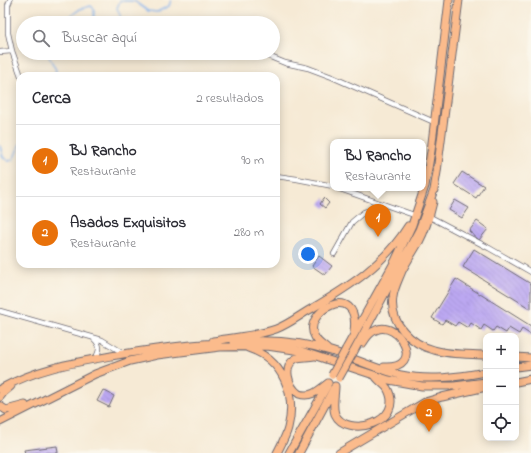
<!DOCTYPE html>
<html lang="es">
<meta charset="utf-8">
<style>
:root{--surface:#fff;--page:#f7f7f7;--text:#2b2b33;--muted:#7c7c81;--line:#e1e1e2;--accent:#1f6fb2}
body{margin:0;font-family:"Indie Flower",sans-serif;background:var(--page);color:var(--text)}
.controls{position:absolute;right:12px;bottom:12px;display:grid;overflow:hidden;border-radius:8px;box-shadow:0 2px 10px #0003}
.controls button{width:36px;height:36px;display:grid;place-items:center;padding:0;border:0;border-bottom:1px solid var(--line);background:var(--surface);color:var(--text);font:20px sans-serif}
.you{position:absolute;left:308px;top:254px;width:14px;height:14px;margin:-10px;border:3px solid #fff;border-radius:50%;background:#1a73e8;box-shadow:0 0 0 6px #1a73e833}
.badge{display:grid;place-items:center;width:26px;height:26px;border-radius:50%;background:var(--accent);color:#fff;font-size:13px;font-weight:700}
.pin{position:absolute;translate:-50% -33px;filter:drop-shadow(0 1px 2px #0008)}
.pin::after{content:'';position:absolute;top:21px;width:14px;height:12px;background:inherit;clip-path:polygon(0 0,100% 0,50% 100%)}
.popup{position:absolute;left:330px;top:139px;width:96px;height:52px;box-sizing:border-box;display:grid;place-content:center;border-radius:8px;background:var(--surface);filter:drop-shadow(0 1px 3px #0005);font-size:13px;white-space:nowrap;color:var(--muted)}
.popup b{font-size:15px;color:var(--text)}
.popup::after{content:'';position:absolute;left:50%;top:100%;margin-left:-8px;border:8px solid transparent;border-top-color:var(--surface)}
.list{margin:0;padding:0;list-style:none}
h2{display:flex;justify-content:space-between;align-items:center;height:52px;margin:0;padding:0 16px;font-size:17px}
h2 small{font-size:13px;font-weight:400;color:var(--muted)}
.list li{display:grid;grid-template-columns:26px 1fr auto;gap:12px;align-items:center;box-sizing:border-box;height:72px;padding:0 16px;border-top:1px solid var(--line)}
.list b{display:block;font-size:15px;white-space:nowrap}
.list p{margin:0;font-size:13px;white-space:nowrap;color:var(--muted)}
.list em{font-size:13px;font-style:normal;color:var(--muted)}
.icon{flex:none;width:22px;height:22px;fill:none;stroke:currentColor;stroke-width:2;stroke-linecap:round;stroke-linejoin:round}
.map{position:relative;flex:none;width:531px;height:453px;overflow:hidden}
.search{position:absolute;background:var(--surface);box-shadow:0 2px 10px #0003;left:16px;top:16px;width:264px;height:44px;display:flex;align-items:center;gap:10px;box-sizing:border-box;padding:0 14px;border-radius:22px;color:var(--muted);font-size:15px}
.panel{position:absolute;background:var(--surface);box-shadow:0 2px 10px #0003;left:16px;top:72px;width:264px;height:196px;border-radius:12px}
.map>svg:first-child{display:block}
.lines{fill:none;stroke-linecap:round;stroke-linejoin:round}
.stream{stroke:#82b1ec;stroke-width:1.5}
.building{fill:url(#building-back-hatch)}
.street-casing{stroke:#6c6871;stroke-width:6}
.primary-casing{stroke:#6c6871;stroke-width:9}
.street{stroke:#fff;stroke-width:4.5}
.primary{stroke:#fbbb8c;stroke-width:7}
.primary-bridge-casing{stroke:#6c6871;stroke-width:9;stroke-linecap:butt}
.primary-bridge{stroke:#fbbb8c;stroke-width:7}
</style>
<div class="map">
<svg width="531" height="453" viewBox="0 0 531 453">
<defs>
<pattern id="building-back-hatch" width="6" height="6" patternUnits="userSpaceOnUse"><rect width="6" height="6" fill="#bba7f1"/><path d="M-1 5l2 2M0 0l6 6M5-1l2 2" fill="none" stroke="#a08fd0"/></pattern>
</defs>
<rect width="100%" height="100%" fill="#fbf7ec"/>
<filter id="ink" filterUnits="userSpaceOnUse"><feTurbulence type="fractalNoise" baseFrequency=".025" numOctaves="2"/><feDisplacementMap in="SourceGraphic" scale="8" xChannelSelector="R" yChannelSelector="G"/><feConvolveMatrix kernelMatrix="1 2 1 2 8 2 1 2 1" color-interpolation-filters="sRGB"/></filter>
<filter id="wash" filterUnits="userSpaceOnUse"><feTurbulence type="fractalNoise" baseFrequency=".012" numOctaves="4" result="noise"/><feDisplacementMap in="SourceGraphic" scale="16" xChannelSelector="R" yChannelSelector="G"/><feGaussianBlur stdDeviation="0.9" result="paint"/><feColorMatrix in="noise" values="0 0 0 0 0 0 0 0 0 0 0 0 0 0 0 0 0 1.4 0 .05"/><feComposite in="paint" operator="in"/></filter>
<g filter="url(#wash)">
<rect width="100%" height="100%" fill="#f6ead5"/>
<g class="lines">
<!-- stream -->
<path class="stream" d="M61 23 80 9 91 6 94 9V23
M123 23 117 8 120 1H134L148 11 157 12 169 6 171 0
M47 53 56 70 54 76
M0 146 3 157 8 161 13 160 20 144"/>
</g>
<g id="blocks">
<!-- building -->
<path class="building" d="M462 172 484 186 476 198 454 184Z
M324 198 329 203 325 208 320 204Z
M455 200 469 208 462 218 449 210Z
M477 221 488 229 479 240 469 231Z
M474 249 531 284V309L463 267Z
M319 256 332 266 325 275 312 266Z
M456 279 531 326V335L522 329 519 334 509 328 506 333 496 327 493 331 484 325 481 330 471 323 468 328 458 322 455 326 445 320 442 324 432 318Z
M103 390 114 396 109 407 97 401Z
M57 446 58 453H25L24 450Z"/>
</g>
</g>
<g filter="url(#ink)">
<use href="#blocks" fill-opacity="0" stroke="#6c6871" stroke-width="1"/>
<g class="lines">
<!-- street casing -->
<g class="street-casing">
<path id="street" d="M10 0 8 5V33L12 51 21 76
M0 52 12 51
M247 53 268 56 285 63 308 68 332 77 434 122
M276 176 297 179 333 186
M337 188 414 215
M430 217 489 248 531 272
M334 254 352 222 364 212 384 205
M0 311 102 340 125 354
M94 339C101 345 100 351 95 359"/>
</g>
<!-- primary casing -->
<g class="primary-casing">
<path id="primary" d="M433 202C430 215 426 229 419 242 413 252 407 261 402 271 399 279 394 288 393 297 389 323 411 344 434 350 450 355 469 354 486 355
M213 341C234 337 257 336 276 329 289 324 300 315 311 309 350 286 384 265 408 226
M234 342C267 339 302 341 334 352 356 359 378 370 401 375 429 381 458 377 486 372
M363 343C366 338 370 332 376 330 398 319 427 369 384 367
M248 348C282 359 297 393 288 428 286 436 281 445 277 453
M346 349 395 261 412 225 425 186 431 151 449 0
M328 350C324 346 317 342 315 337 300 312 361 279 354 332
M353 353 419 230 434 190 437 172 459 0
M314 356C309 357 302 357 297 358 281 365 289 387 299 394 311 398 319 390 328 383
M516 357 531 358
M516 367 531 365
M516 382 531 379
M335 386C335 394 332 406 335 414 346 439 407 423 387 388 384 384 379 381 376 377
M0 389C36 369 71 363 111 356 146 350 182 345 218 343
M0 397 4 392 11 386
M0 406 6 410 25 405
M0 422 95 374 130 361 157 355 220 347 267 346 301 351 389 380 422 386H454L486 382
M289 453 327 386
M299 453 334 388
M339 453 425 402 442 397 486 387"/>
</g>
<!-- street -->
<use href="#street" class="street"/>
<!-- primary -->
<use href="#primary" class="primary"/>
<!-- primary-bridge casing -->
<g class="primary-bridge-casing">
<path id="primary-bridge" d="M332 375 346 349
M339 378 353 353"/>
</g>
<!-- primary-bridge -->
<use href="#primary-bridge" class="primary-bridge"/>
</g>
</g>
</svg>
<div class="controls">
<button>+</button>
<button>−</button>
<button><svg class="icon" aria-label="locate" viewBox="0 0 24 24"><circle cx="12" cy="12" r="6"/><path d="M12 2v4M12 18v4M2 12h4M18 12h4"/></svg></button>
</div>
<div class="you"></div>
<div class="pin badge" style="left:378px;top:237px;background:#e8710a">1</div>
<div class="popup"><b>BJ Rancho</b>Restaurante</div>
<div class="pin badge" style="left:429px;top:432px;background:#e8710a">2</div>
<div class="search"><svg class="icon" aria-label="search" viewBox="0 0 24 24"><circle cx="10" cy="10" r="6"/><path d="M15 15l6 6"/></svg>Buscar aquí</div>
<section class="panel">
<h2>Cerca<small>2 resultados</small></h2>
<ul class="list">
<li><span class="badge" style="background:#e8710a">1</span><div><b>BJ Rancho</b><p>Restaurante</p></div><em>90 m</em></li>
<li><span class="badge" style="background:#e8710a">2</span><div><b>Asados Exquisitos</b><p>Restaurante</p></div><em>280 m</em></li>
</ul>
</section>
</div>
